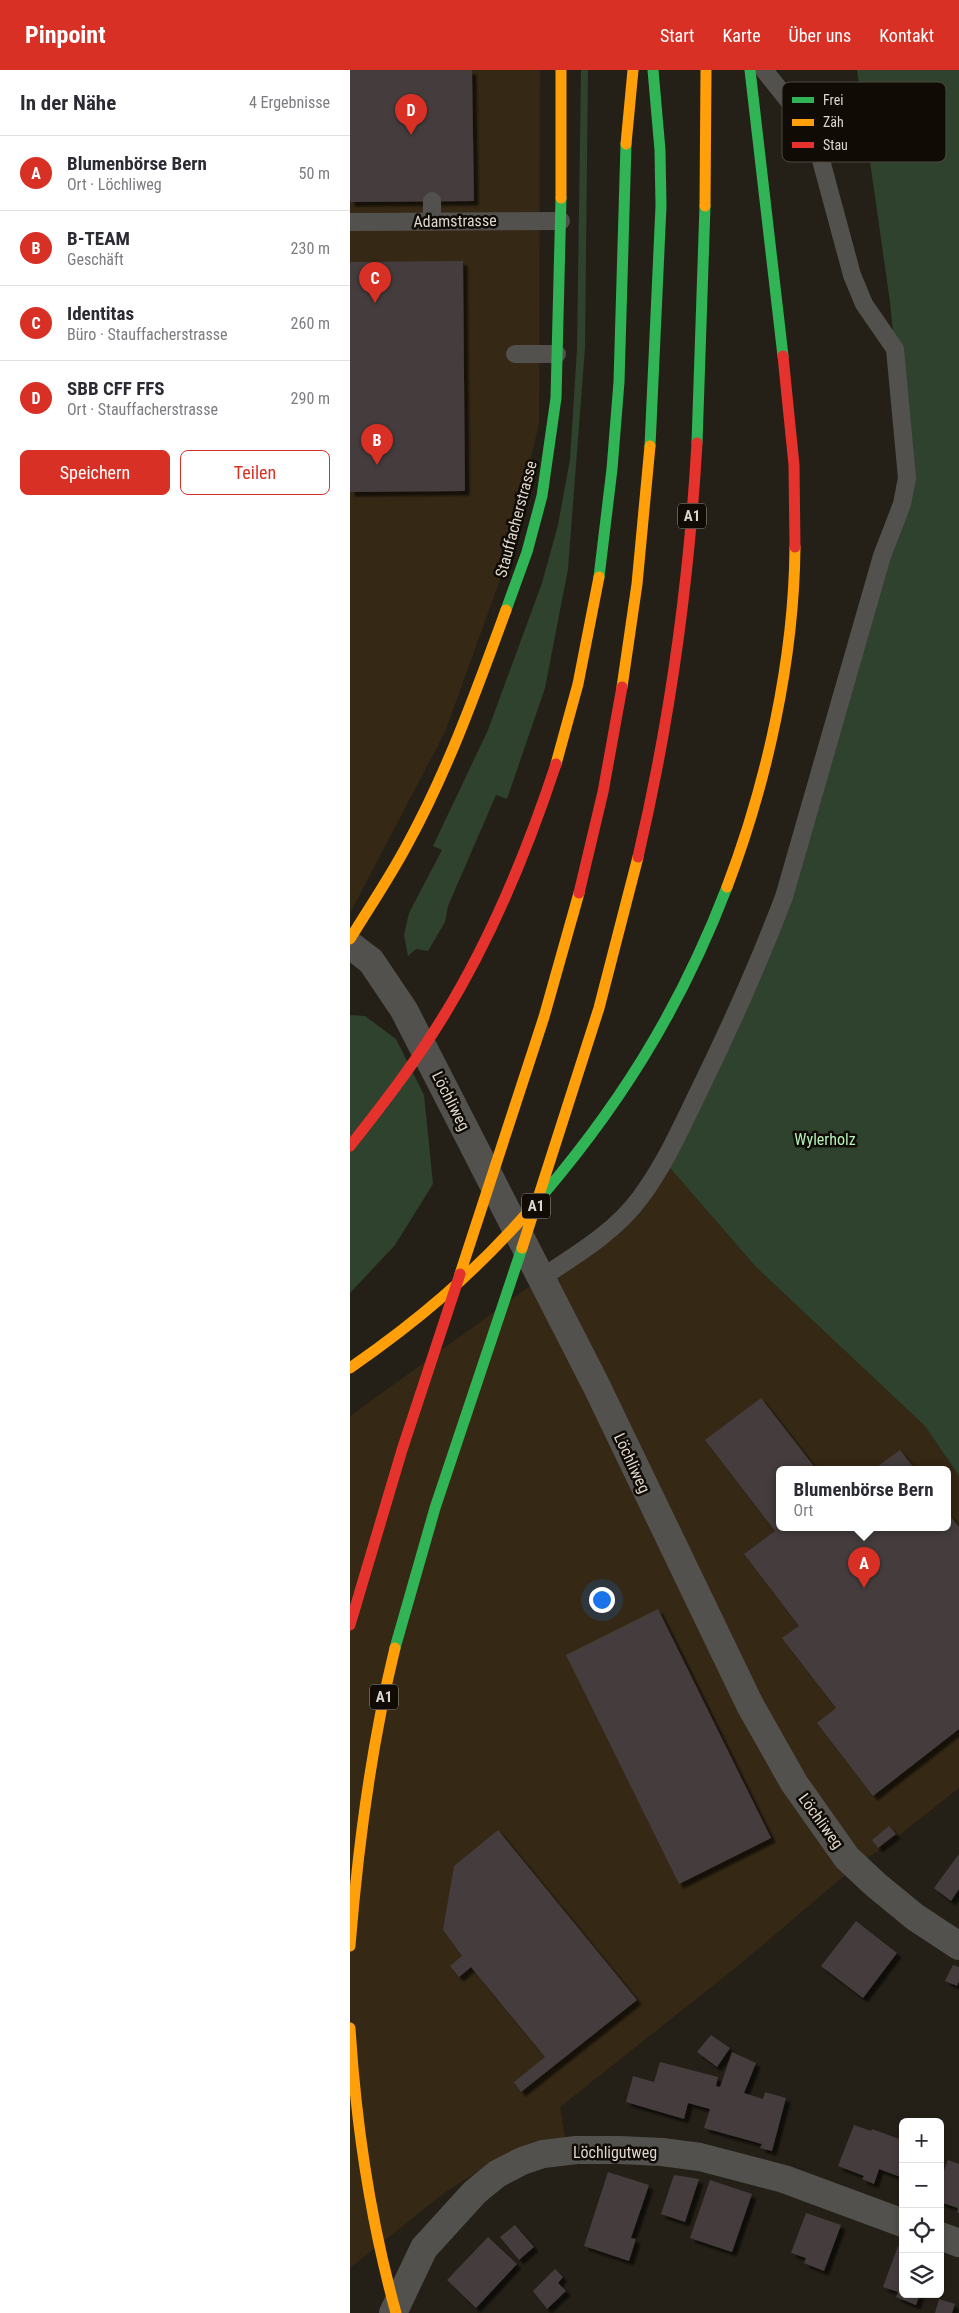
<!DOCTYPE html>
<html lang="de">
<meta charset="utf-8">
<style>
:root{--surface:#fff;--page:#f2f2f3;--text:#2b2b33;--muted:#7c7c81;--line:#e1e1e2;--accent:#d93025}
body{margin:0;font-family:"Roboto Condensed",sans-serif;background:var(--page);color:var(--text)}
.controls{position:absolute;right:15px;bottom:15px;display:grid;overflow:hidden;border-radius:8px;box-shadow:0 2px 8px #0003}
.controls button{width:45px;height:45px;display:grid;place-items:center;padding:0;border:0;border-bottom:1px solid var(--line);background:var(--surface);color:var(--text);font:25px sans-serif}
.you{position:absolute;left:251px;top:1529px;width:18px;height:18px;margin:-12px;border:4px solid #fff;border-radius:50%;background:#1a73e8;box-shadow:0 0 0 8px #1a73e833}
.badge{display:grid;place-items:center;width:32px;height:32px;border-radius:50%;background:var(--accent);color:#fff;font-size:16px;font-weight:700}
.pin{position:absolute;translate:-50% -41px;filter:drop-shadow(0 1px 2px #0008)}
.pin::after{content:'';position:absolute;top:26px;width:18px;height:15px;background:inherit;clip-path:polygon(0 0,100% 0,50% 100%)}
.popup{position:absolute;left:426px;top:1396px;width:175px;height:65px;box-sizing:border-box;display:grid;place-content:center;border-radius:8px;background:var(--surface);filter:drop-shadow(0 1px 4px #0005);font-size:16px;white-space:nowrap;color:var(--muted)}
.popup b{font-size:19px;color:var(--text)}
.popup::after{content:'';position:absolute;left:50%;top:100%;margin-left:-10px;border:10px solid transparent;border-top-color:var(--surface)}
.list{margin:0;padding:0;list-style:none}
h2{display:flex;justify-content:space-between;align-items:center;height:65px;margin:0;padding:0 20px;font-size:21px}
h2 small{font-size:16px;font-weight:400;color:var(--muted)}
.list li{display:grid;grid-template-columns:32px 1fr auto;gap:15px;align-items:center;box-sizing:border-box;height:75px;padding:0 20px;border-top:1px solid var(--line)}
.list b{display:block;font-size:19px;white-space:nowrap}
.list p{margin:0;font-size:16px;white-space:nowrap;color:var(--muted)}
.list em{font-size:16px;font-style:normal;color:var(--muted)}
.actions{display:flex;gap:10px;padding:15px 20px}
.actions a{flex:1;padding:11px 0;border:1px solid var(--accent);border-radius:8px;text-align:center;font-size:18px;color:var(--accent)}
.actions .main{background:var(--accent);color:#fff}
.icon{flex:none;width:28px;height:28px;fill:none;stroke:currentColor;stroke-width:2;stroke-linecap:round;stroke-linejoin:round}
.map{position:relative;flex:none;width:609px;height:2243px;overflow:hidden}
header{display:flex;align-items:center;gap:30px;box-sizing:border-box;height:70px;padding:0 25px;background:var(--accent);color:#fff}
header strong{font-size:24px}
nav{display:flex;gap:28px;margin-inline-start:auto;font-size:18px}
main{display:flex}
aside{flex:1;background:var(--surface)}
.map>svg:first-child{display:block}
.built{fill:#352814;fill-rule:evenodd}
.green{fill:#2e422d}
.building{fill:#443c3e;filter:url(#shadow)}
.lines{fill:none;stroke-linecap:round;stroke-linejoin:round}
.lane{stroke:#53514e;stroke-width:18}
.street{stroke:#53514e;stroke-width:28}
.fast{stroke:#30b455;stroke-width:11}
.slow{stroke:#ff9f0a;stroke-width:11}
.jam{stroke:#e5322d;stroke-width:11}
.labels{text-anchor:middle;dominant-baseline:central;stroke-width:5;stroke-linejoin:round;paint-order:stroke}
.shield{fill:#100b05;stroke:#9f9990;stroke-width:1}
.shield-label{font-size:15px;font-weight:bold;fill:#dcd6cc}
.street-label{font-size:16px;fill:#dcd6cc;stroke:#100b05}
.park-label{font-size:16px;fill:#b5f0b8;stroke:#100b05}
.key{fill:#100b05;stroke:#4d4841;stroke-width:1}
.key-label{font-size:14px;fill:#dcd6cc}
</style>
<header>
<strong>Pinpoint</strong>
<nav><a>Start</a><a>Karte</a><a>Über uns</a><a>Kontakt</a></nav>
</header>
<main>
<aside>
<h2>In der Nähe<small>4 Ergebnisse</small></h2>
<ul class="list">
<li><span class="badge">A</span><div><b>Blumenbörse Bern</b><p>Ort · Löchliweg</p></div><em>50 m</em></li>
<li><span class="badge">B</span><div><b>B-TEAM</b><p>Geschäft</p></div><em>230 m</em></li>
<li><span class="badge">C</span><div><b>Identitas</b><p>Büro · Stauffacherstrasse</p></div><em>260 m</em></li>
<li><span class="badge">D</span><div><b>SBB CFF FFS</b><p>Ort · Stauffacherstrasse</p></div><em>290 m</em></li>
</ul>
<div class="actions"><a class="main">Speichern</a><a>Teilen</a></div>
</aside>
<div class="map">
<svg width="609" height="2243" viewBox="0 0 609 2243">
<defs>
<filter id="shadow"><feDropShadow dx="4.5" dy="4.5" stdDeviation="1" flood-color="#0009"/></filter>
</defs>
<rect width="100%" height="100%" fill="#252017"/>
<!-- built -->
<path class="built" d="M0 0H190L189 354 155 496 95 662 0 843Z
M314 1091 406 1197 575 1356 609 1406V1718L538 1774 507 1795 389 1895 210 2037 215 2068 165 2078 94 2123 0 2198V1346L191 1208 237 1178ZM430 1399H598V1457H430Z"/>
<!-- green -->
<path class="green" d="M231 0H238L235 278 218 499 195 618 157 729 146 725 98 836 95 852 78 881 66 879 58 886 54 865 59 843 92 780 83 776 138 660 192 513 208 455 220 389 227 279Z
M507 0H609V1406L575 1356 406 1197 314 1091 414 878 552 434 553 365 540 232Z
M0 945 15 946 46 969 74 1025 83 1114 45 1175 0 1223Z"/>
<!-- building -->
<path class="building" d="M0 0H122L124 131 0 132Z
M113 191 115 421 0 422V192Z
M411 1328 466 1399H430V1457H598V1443L609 1457V1659L523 1726 467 1653 486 1638 432 1568 449 1556 394 1484 425 1461 355 1370Z
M550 1380 565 1399H524Z
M308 1539 421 1768 329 1814 216 1585Z
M539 1756 546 1764 528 1778 522 1770Z
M148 1760 287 1930 171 2022 164 2012 195 1987 121 1897 109 1907 100 1896 112 1886 93 1860 104 1796Z
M609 1784V1819L601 1831 584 1818Z
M506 1851 547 1883 513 1928 471 1896Z
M603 1895 609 1897V1911L607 1916 595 1911Z
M361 1965 380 1978 367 1997 347 1982Z
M382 1982 406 1993 394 2023 413 2029 415 2022 436 2028 422 2081 410 2078 412 2074 354 2058 360 2039 338 2033 334 2049 276 2032 283 2006 304 2012 310 1992 368 2007 366 2016 370 2017Z
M504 2055 521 2061 522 2059 552 2070 553 2108 529 2099 524 2114 512 2109 514 2106 488 2096Z
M598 2090 609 2094V2143L607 2142 608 2138 590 2132V2111Z
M258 2102 299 2115 281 2168 286 2169 279 2191 234 2176Z
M324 2105 349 2109 335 2152 311 2144Z
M360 2110 402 2124 382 2182 340 2168Z
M456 2143 491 2155 474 2201 454 2193 456 2188 441 2183Z
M165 2155 184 2177 169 2190 150 2167Z
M138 2167 167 2194 126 2238 97 2210Z
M548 2176 553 2178V2224H570L566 2235 546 2227 548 2222 533 2217Z
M205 2199 213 2207 208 2213 216 2221 197 2239 183 2221Z
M589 2229 605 2234 602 2243H585Z"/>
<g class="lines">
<!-- lane -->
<path class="lane" d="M82 131V152
M0 152 211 151
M165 284H207
M191 1208C226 1185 265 1162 290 1128 314 1096 330 1060 347 1025 379 960 408 895 434 827L532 486 552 434 557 408 545 279 514 234 502 205 468 79 454 50 414 0"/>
<!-- street -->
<path class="street" d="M0 875 21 891 54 940 246 1315 400 1635 444 1713 497 1788 526 1815 565 1847 609 1876
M590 2166 609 2173
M43 2243 74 2178 125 2122 147 2104 172 2091 193 2084 226 2080H269L312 2082 350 2087 434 2109 553 2153"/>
<!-- fast -->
<path class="fast" d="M400 0 433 286
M347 373 355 136
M300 376 311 136 310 80 303 0
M249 507 262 399 269 312 276 74
M156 540 177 482 192 426 206 328 211 128
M178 1142C266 1042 329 942 377 817
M45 1578 85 1438 172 1178"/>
<!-- slow -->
<path class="slow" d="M211 0V128
M276 74 283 0
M355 136 356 0
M272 617 287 514 300 376
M206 694 228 614 249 507
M377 817C417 712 444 590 445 477
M0 869C19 838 40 807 57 775 98 700 127 619 156 540
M172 1178 249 938 288 787
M110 1204 194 947 229 823
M0 1298C69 1250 122 1205 178 1142
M0 1876C8 1776 21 1676 45 1578
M0 1958C6 2055 20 2149 46 2243"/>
<!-- jam -->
<path class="jam" d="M433 286 444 395 445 477
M288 787C320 651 339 512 347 373
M229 823 253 722 272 617
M0 1076C27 1042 53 1009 77 972 134 887 174 791 206 694
M0 1555 52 1380 110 1204"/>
</g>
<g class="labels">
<!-- shield labels -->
<g class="shield">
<rect x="328" y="433.5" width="28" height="25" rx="4"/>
<rect x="172" y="1123.5" width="28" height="25" rx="4"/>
<rect x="20" y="1614.5" width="28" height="25" rx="4"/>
</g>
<g class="shield-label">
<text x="342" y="446">A1</text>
<text x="186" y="1136">A1</text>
<text x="34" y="1627">A1</text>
</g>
<!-- street labels -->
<g class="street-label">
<text transform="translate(105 151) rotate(-1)">Adamstrasse</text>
<text transform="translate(166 449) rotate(-75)">Stauffacherstrasse</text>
<text transform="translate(101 1031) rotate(63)">Löchliweg</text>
<text transform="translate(282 1393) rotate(65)">Löchliweg</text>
<text transform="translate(471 1751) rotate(54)">Löchliweg</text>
<text x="265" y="2082">Löchligutweg</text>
</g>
<!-- park labels -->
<g class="park-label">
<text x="475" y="1069">Wylerholz</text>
</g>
</g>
<!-- legend -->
<rect x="432" y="12" width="164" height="80" rx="8" class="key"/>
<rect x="442" y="27" width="22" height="6" fill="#30b455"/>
<rect x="442" y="49" width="22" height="7" fill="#ff9f0a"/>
<rect x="442" y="72" width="22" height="6" fill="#e5322d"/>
<g class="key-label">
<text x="473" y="35">Frei</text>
<text x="473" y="57">Zäh</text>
<text x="473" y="80">Stau</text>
</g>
</svg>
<div class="controls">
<button>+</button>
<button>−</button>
<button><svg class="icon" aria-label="locate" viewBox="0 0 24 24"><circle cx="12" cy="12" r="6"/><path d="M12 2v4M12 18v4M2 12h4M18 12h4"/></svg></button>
<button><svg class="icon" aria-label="layers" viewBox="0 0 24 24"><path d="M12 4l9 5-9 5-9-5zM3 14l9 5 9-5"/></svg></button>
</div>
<div class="you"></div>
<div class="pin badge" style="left:514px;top:1518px">A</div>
<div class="popup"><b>Blumenbörse Bern</b>Ort</div>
<div class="pin badge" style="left:27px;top:395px">B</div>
<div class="pin badge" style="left:25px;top:233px">C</div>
<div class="pin badge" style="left:61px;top:65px">D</div>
</div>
</main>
